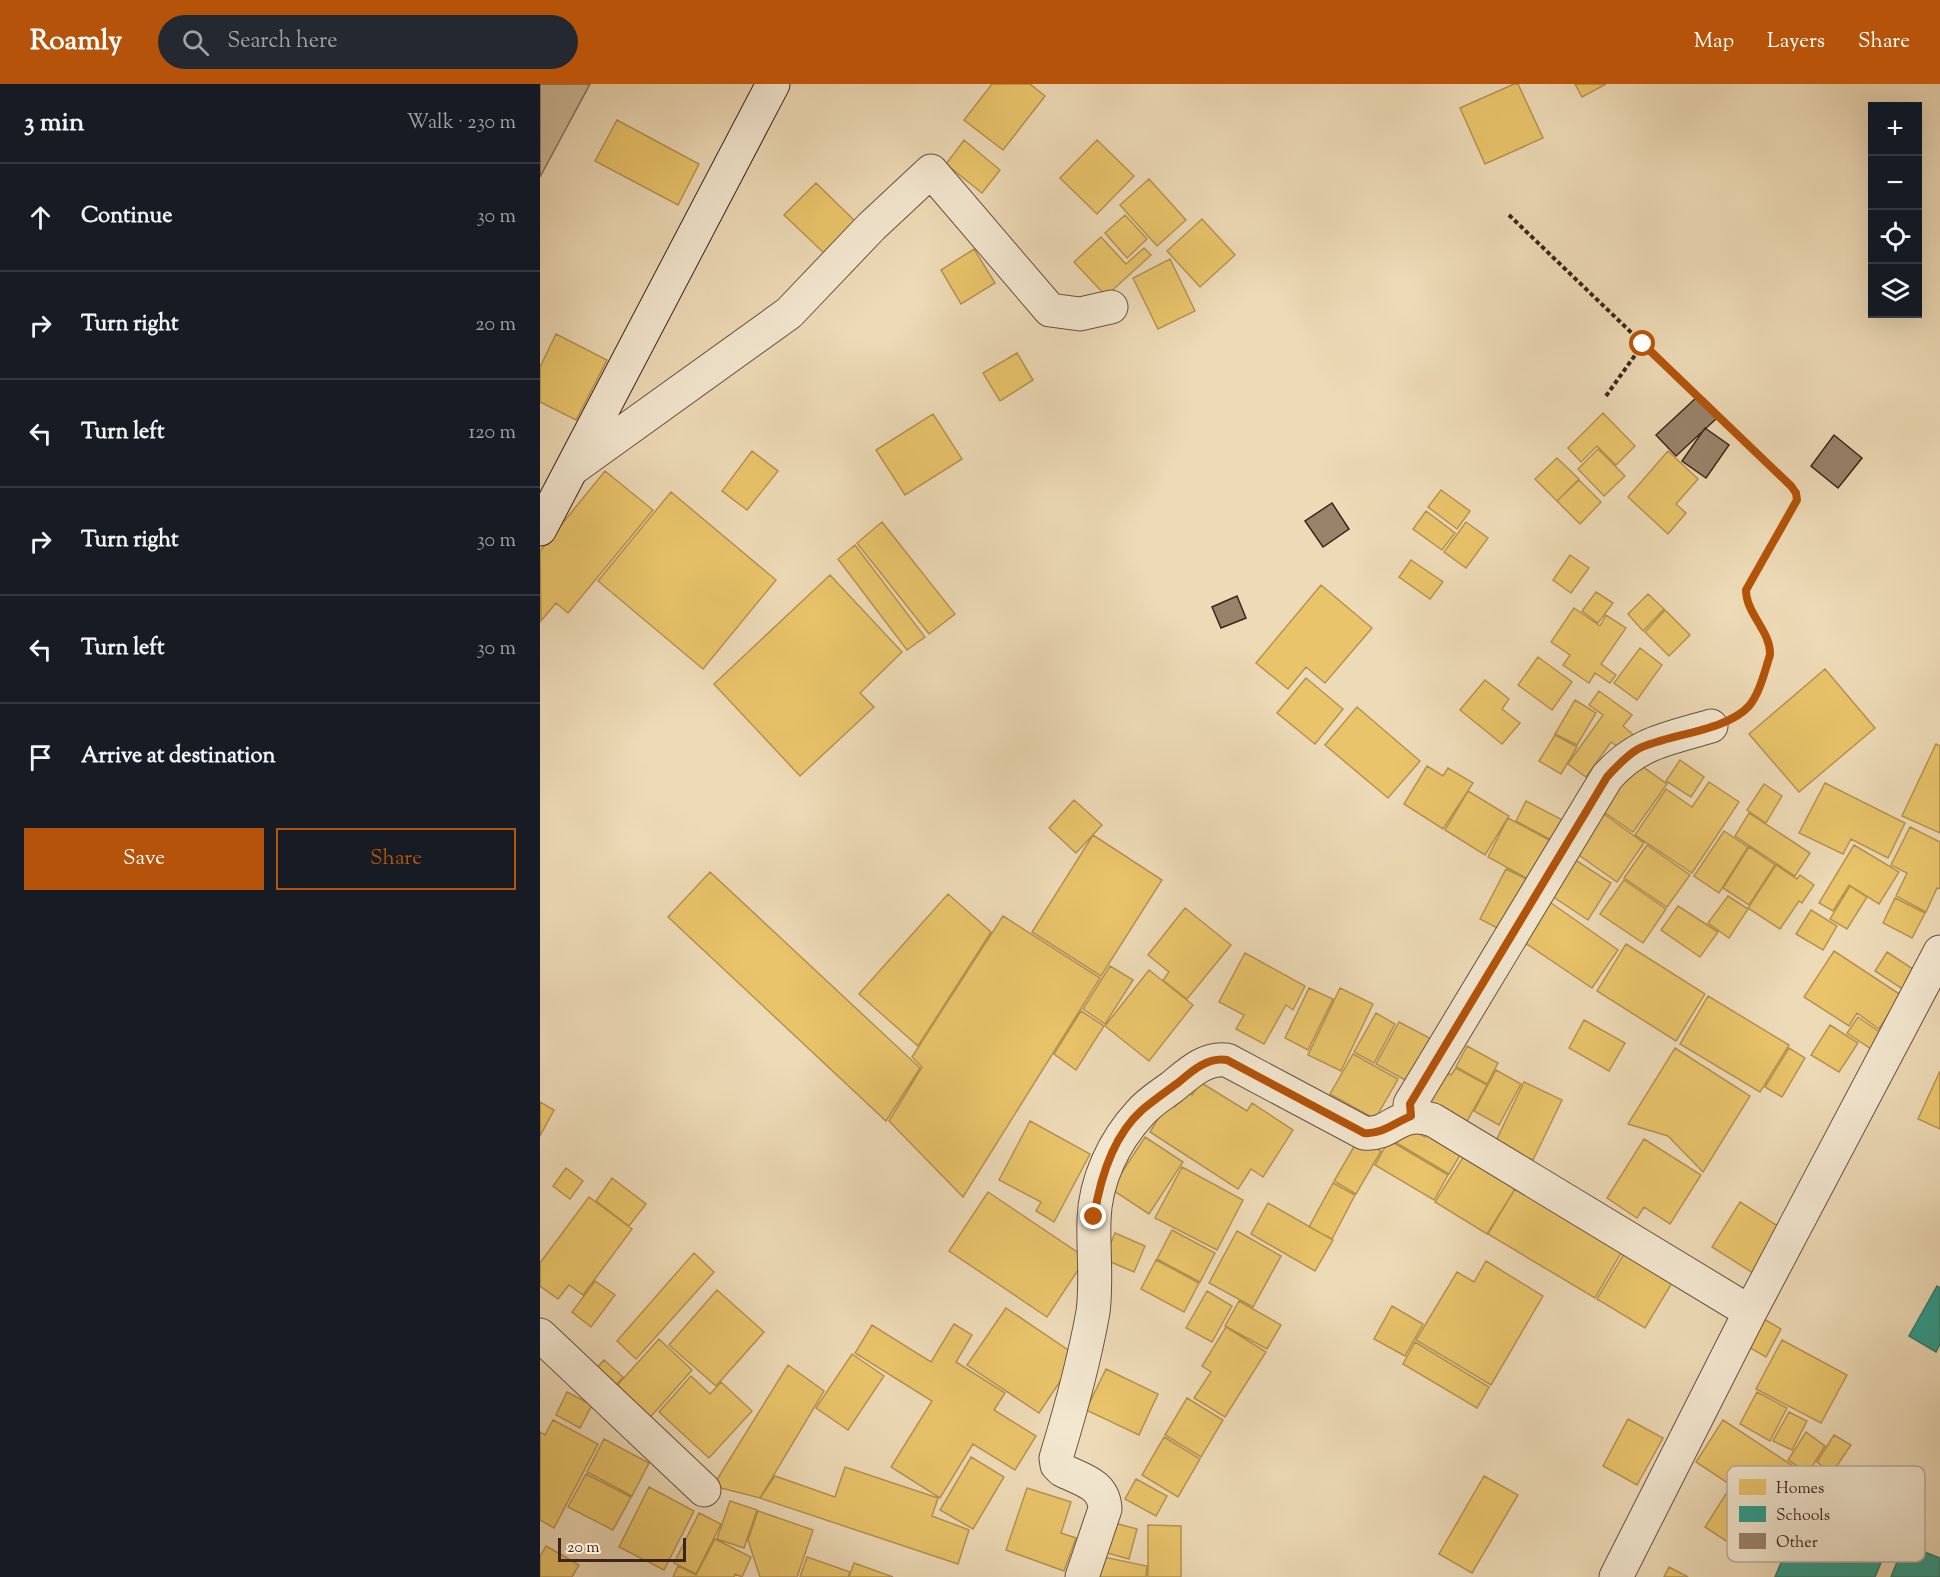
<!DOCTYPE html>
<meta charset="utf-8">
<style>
:root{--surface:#171b24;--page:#242831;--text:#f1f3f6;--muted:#9ea1a6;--line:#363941;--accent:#b45309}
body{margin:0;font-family:"Sorts Mill Goudy",serif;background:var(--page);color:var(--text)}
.controls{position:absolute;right:18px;top:18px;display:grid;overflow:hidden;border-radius:0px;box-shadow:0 6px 24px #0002}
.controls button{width:54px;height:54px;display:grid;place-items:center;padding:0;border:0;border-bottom:2px solid var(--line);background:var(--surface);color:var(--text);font:30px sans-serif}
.scale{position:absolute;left:18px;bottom:15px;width:128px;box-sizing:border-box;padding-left:6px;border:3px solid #3d241a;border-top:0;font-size:16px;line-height:21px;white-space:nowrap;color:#3d241a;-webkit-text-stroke:4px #f3e7d0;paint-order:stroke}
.stop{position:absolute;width:18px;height:18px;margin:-14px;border:4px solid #b45309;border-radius:50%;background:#fff}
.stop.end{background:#b45309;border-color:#fff;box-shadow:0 2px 6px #0008}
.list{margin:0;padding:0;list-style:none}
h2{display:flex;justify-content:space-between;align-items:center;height:78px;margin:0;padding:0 24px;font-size:26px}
h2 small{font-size:20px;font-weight:400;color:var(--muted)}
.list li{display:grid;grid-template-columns:39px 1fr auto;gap:18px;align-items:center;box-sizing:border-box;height:108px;padding:0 24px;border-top:2px solid var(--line)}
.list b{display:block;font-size:22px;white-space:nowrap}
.list em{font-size:20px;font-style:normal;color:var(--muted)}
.actions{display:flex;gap:12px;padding:18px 24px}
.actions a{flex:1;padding:14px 0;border:2px solid var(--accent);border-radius:0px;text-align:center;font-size:21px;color:var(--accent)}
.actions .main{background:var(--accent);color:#fff}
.icon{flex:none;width:33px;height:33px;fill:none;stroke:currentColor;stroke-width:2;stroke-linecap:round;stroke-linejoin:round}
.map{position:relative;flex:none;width:1400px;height:1493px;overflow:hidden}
header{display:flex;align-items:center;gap:36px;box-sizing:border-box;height:84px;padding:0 30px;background:var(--accent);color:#fff}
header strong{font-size:28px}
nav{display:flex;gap:33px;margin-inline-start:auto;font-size:21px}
.search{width:420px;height:54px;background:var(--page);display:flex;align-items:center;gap:15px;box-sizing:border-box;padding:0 21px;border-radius:33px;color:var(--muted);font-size:22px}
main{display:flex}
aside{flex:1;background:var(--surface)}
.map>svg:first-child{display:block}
.green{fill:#cfbb9b;stroke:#86705a;stroke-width:1.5}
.homes{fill:#e9c46a;stroke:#b59452;stroke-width:1.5}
.schools{fill:#2a9d8f;stroke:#30796c;stroke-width:1.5}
.building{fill:#99836b;stroke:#3d241a;stroke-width:1.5}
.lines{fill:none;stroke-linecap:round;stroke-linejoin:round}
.street-casing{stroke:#695241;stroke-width:35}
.secondary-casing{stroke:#3d241a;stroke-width:35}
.path{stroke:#3d241a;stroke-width:4;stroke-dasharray:4.5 3;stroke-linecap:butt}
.street{stroke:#f3e7d0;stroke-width:33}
.secondary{stroke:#f3e7d0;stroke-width:33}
.route{stroke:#b45309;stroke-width:8}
.key{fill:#f3e7d0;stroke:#bcac99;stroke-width:1.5}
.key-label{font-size:16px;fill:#3d241a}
</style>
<header>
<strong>Roamly</strong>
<div class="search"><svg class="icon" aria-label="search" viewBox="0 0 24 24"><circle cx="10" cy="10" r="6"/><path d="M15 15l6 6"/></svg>Search here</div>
<nav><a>Map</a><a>Layers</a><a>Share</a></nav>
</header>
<main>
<aside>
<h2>3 min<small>Walk · 230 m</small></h2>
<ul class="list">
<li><svg class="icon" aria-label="ahead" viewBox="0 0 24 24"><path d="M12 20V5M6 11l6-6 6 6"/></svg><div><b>Continue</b></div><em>30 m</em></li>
<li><svg class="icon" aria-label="right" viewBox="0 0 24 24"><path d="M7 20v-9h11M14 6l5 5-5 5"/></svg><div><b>Turn right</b></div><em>20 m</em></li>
<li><svg class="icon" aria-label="left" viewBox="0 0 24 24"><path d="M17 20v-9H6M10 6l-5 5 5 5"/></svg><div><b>Turn left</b></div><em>120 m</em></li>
<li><svg class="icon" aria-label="right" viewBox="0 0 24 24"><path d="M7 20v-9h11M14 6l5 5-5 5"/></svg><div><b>Turn right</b></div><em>30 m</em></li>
<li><svg class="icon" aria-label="left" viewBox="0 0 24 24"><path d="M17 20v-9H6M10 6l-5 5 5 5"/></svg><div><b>Turn left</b></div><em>30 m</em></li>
<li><svg class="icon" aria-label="arrive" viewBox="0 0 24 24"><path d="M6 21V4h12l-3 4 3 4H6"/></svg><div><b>Arrive at destination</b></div></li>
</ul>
<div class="actions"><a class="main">Save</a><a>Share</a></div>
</aside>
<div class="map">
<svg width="1400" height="1493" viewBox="0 0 1400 1493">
<rect width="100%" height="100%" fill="#eddab6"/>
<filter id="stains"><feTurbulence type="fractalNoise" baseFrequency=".00333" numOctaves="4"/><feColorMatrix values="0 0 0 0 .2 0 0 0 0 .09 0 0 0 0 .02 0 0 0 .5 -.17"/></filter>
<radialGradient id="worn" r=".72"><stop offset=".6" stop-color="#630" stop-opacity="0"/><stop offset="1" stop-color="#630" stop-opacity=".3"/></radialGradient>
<!-- green -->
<path class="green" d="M0 0H50L0 93Z"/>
<!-- homes -->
<path class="homes" d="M452 0H490L505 12 463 66 424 36Z
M974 0H978L1003 54 945 80 920 24Z
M1035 0H1066L1042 13Z
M77 36 159 80 138 121 55 77Z
M424 56 460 86 442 109 406 80Z
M557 56 594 92 557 130 520 94Z
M609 95 646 136 617 162 580 121Z
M276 99 316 138 285 170 244 131Z
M585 131 607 155 587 174 565 149Z
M662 135 695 171 660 203 627 167Z
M561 153 586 180 604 164 611 171 566 212 534 178Z
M434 165 455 199 421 220 401 186Z
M630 175 655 227 618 245 593 194Z
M16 250 67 276 36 336 0 318V283Z
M477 269 493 296 460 317 443 289Z
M1063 329 1095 362 1076 381 1057 362 1041 378 1028 364Z
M393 330 422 375 365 411 336 366Z
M1058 365 1085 392 1064 412 1038 385Z
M212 367 238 387 207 426 182 407Z
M1128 367 1158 395 1136 420 1146 429 1128 450 1088 413Z
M1017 374 1039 395 1017 417 995 395Z
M65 387 113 426 28 529 16 519 1 537 0 467Z
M1039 396 1061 418 1040 440 1017 417Z
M901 406 930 427 917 445 888 423Z
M131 408 236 496 163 585 58 497Z
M886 427 915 449 902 466 873 445Z
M342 438 415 530 389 550 317 459Z
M926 438 948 454 926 484 904 468Z
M315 461 385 553 367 566 298 475Z
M1030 471 1049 484 1031 509 1013 496Z
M871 476 903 498 890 515 859 493Z
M290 491 362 568 320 609 334 623 260 692 174 600Z
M781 501 832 544 785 599 766 583 748 605 716 579Z
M1056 508 1073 519 1058 539 1042 527Z
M1108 510 1124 525 1103 547 1088 530Z
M1034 524 1060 542 1066 531 1086 544 1061 580 1076 591 1070 599 1055 589 1049 599 1023 581 1030 571 1011 558Z
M1125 526 1150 551 1129 572 1105 548Z
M1100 564 1122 581 1097 616 1074 599Z
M998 573 1032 598 1012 626 978 601Z
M1285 585 1335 644 1259 708 1209 650Z
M766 594 803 625 775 660 737 629Z
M945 596 969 615 962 625 980 639 962 660 920 626Z
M1059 607 1092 631 1083 642 1096 653 1085 668 1071 658 1046 693 1028 680 1063 631 1049 621Z
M1035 616 1056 629 1037 661 1015 650Z
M817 623 880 677 848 714 785 661Z
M1015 651 1037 663 1021 690 999 677Z
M1396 660 1400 662V749L1362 732Z
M1092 675 1127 700 1093 748 1058 724Z
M1140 676 1164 693 1151 713 1126 697Z
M887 682 903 692 908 684 933 699 903 745 864 720Z
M1169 698 1199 718 1152 789 1095 751 1126 705 1152 723Z
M1285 699 1365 739 1348 774 1311 755 1303 770 1259 749Z
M1224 700 1242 712 1226 739 1207 726Z
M928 707 969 732 945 771 905 746Z
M534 716 562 741 536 769 509 744Z
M986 717 1032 741 1021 761 976 737Z
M1054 723 1104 759 1077 798 1026 762Z
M1209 729 1270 769 1255 792 1195 752Z
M968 734 1020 762 999 801 948 773Z
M1370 743 1400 758V805L1397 804 1386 828 1356 812 1367 789 1351 781Z
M1184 747 1208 763 1179 809 1154 792Z
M553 751 622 796 561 892 492 848Z
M1107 761 1150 791 1127 823 1084 794Z
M1314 761 1359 788 1339 820 1309 801 1293 827 1279 819Z
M1209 763 1235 781 1209 821 1183 804Z
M1029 772 1071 799 1048 836 1006 808Z
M1236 781 1257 795 1260 791 1274 801 1262 819 1259 817 1240 845 1208 824Z
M966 785 994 799 967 849 940 835Z
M170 788 380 984 346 1037 128 833Z
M1084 796 1126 825 1103 859 1060 830Z
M1310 802 1327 813 1307 845 1290 835Z
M408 810 451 848 378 962 319 910Z
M1188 812 1208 825 1189 854 1168 839Z
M1004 814 1078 866 1052 904 978 854Z
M1355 814 1385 829 1372 854 1343 839Z
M1138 822 1178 848 1160 873 1121 846Z
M645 824 691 861 647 915 623 896 629 888 608 871Z
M1271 826 1297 842 1283 866 1256 850Z
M463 832 560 894 423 1113 349 1037 382 983 372 973Z
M1086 860 1165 910 1136 957 1057 907Z
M1294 867 1361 911 1339 945 1317 929 1309 942 1264 913Z
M1347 868 1379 889 1367 908 1335 887Z
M705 869 765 902 753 926 746 921 724 960 696 945 704 931 679 918Z
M570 882 593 896 565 940 543 925Z
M609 886 653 921 609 977 565 942Z
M769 904 793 915 768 966 745 954Z
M800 904 833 920 801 987 768 971Z
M1168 912 1249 961 1220 1008 1140 960Z
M541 927 564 942 536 986 514 970Z
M836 929 855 940 834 979 814 968Z
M1318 933 1341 949 1331 965 1307 949Z
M1044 936 1085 959 1069 987 1029 964Z
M859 938 899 959 876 1002 836 980Z
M1290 941 1318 959 1299 988 1271 971Z
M927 962 958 979 947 1000 916 983Z
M1135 964 1210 1012 1163 1088 1128 1052 1088 1040Z
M1249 964 1265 974 1242 1013 1225 1003Z
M813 970 858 995 835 1035 790 1010Z
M896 983 911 991 916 984 947 1001 926 1039 879 1013Z
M956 986 981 1000 959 1041 934 1027Z
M1400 987V1045L1378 1035Z
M660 998 707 1027 712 1019 753 1046 723 1093 711 1085 698 1105 610 1048 628 1019 635 1023 645 1007 652 1011Z
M984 998 1022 1016 993 1076 955 1059Z
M0 1018 14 1026 0 1052Z
M490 1037 550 1070 514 1138 496 1127 501 1118 459 1096Z
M860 1038 885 1053 893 1041 926 1061 909 1090 850 1055Z
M605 1053 643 1078 609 1130 571 1105Z
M819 1054 841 1067 816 1110 794 1097Z
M1104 1055 1161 1091 1130 1140 1104 1123 1097 1134 1067 1114Z
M849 1056 908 1091 894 1116 835 1081Z
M927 1067 978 1100 947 1150 895 1118Z
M642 1083 703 1116 677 1166 615 1134Z
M26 1084 43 1097 30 1115 13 1102Z
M72 1094 106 1120 89 1142 56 1117Z
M793 1099 815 1111 792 1155 769 1143Z
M975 1105 1081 1169 1055 1214 948 1150Z
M448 1108 546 1174 507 1233 409 1167Z
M49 1113 92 1145 43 1211 29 1201 18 1215 0 1202V1179Z
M1200 1118 1241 1144 1213 1189 1172 1163Z
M728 1119 793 1156 775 1187 711 1150Z
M632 1146 675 1169 660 1198 617 1175Z
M697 1147 741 1172 713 1223 669 1199Z
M575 1149 605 1162 594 1188 564 1175Z
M154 1169 174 1188 96 1275 77 1257Z
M1084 1170 1132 1199 1105 1244 1057 1215Z
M616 1176 659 1199 644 1228 601 1205Z
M946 1177 1003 1212 951 1301 876 1256 917 1188 934 1198Z
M55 1197 75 1211 51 1243 32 1228Z
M177 1206 224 1248 176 1302 129 1261Z
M667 1207 692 1222 672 1258 646 1244Z
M699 1217 741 1241 727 1265 685 1242Z
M852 1222 883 1240 865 1272 834 1255Z
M466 1224 537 1272 499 1329 427 1281Z
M1222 1234 1241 1245 1226 1273 1207 1262Z
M414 1240 432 1251 416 1278 465 1309 454 1326 496 1352 475 1386 433 1360 400 1414 351 1383 392 1317 315 1269 332 1241 391 1278Z
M686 1243 726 1268 685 1333 654 1314 671 1288 662 1282Z
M119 1255 152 1286 107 1337 73 1306Z
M1242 1256 1307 1291 1281 1339 1216 1305Z
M875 1258 949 1303 937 1324 863 1280Z
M312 1270 344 1292 308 1346 276 1324Z
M64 1276 83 1293 72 1305 53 1288Z
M248 1281 284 1307 220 1414 173 1402Z
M566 1285 618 1310 599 1351 546 1326Z
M151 1292 170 1310 181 1298 212 1327 169 1374 119 1328Z
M27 1308 52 1321 40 1344 16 1331Z
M1217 1308 1247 1324 1230 1357 1200 1340Z
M647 1314 683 1336 661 1373 625 1351Z
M1249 1328 1267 1337 1252 1366 1233 1357Z
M1088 1335 1123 1354 1097 1401 1063 1382Z
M13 1336 58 1360 14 1444 0 1436V1348L5 1351Z
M1183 1336 1273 1395 1245 1437 1156 1378Z
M1266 1348 1285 1362 1268 1389 1248 1376Z
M1294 1351 1311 1361 1292 1389 1277 1378Z
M624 1353 660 1375 638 1413 602 1391Z
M64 1355 109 1379 92 1412 47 1388Z
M431 1373 464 1393 433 1445 400 1426Z
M305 1383 398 1414 392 1432 429 1446 418 1480 220 1414 235 1392 295 1413Z
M46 1390 91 1413 73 1446 28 1423Z
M944 1392 978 1411 932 1489 899 1470Z
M596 1395 627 1412 616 1432 585 1415Z
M1191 1402 1245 1438 1218 1478 1165 1443Z
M109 1403 154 1427 124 1486 79 1463Z
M487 1404 531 1418 521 1449 536 1454 524 1487 466 1466Z
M190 1417 217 1426 204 1464 177 1455Z
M218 1427 273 1446 257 1493H220L208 1456Z
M159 1429 181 1440 156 1490 134 1479Z
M567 1437 597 1445 589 1475 560 1467Z
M608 1441 641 1442V1493H608Z
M175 1455 211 1473 202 1493 195 1490 194 1493H133L138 1482 156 1491Z
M6 1462 39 1481 32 1493H0V1473Z
M554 1471 607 1482 606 1493H550Z
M267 1473 310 1488 308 1493H260Z
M314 1479 353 1493H309Z
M1129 1483 1148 1493H1124Z"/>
<!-- schools -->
<path class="schools" d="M1397 1202 1400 1204V1260L1396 1268 1369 1252Z
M1266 1419 1351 1455 1335 1493H1235Z
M1364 1460 1400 1474V1493H1351Z"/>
<!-- building -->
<path class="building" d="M1157 313 1177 334 1136 372 1116 351Z
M1165 344 1189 361 1166 394 1142 377Z
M1294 351 1322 374 1298 404 1271 382Z
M792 419 809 445 783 463 765 437Z
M697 512 706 534 681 544 672 523Z"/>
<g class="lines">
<!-- street casing -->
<g class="street-casing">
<path id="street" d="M32 385 249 229 331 143 391 87 510 226 540 230 571 223
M871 1032 870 1020 1067 693C1098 658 1128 655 1171 642
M0 1251 164 1406
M542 1493 565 1425C564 1400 542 1396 522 1386L517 1381 516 1374C531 1325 544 1278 553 1228 557 1198 553 1166 554 1136 555 1097 574 1057 600 1029 608 1019 621 1011 632 1003 648 990 665 973 687 976L824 1049C853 1052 857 1024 893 1036L1210 1228
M1076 1493 1210 1228 1400 868"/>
</g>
<!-- secondary casing -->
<g class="secondary-casing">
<path id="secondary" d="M0 445 233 0"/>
</g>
<!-- path -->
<path class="path" d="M969 131 1251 402 1256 409 1257 416 1206 506C1207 530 1231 546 1230 571L1214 614 1206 625
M1066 312 1103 260"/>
<!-- street -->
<use href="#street" class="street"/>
<!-- secondary -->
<use href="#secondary" class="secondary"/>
</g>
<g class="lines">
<!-- route -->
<path class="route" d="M554 1133C560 1095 572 1053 602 1026 614 1016 627 1007 639 998 653 986 668 973 687 976L824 1049C841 1051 856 1038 871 1032L870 1020 1067 693C1076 683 1086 672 1098 665 1128 650 1187 647 1209 622 1220 609 1225 586 1230 571 1231 547 1206 530 1206 506L1257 416 1256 409 1251 402 1103 260"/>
</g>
<!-- legend -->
<rect x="1187" y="1382" width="198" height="96" rx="9" class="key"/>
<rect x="1199" y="1395" width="27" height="16" fill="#e9c46a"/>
<rect x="1199" y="1422" width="27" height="16" fill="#2a9d8f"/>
<rect x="1199" y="1449" width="27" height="16" fill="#99836b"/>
<g class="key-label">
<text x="1236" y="1409">Homes</text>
<text x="1236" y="1436">Schools</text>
<text x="1236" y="1463">Other</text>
</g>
<rect width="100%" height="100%" filter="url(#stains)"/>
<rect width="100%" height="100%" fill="url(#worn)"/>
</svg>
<div class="controls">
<button>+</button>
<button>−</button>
<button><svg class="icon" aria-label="locate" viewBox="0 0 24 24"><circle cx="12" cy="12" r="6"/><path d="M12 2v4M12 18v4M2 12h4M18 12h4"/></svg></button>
<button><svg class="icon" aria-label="layers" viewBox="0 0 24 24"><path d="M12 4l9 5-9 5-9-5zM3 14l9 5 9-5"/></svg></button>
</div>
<div class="scale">20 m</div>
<div class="stop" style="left:1103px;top:260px"></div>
<div class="stop end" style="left:554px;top:1133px"></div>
</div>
</main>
